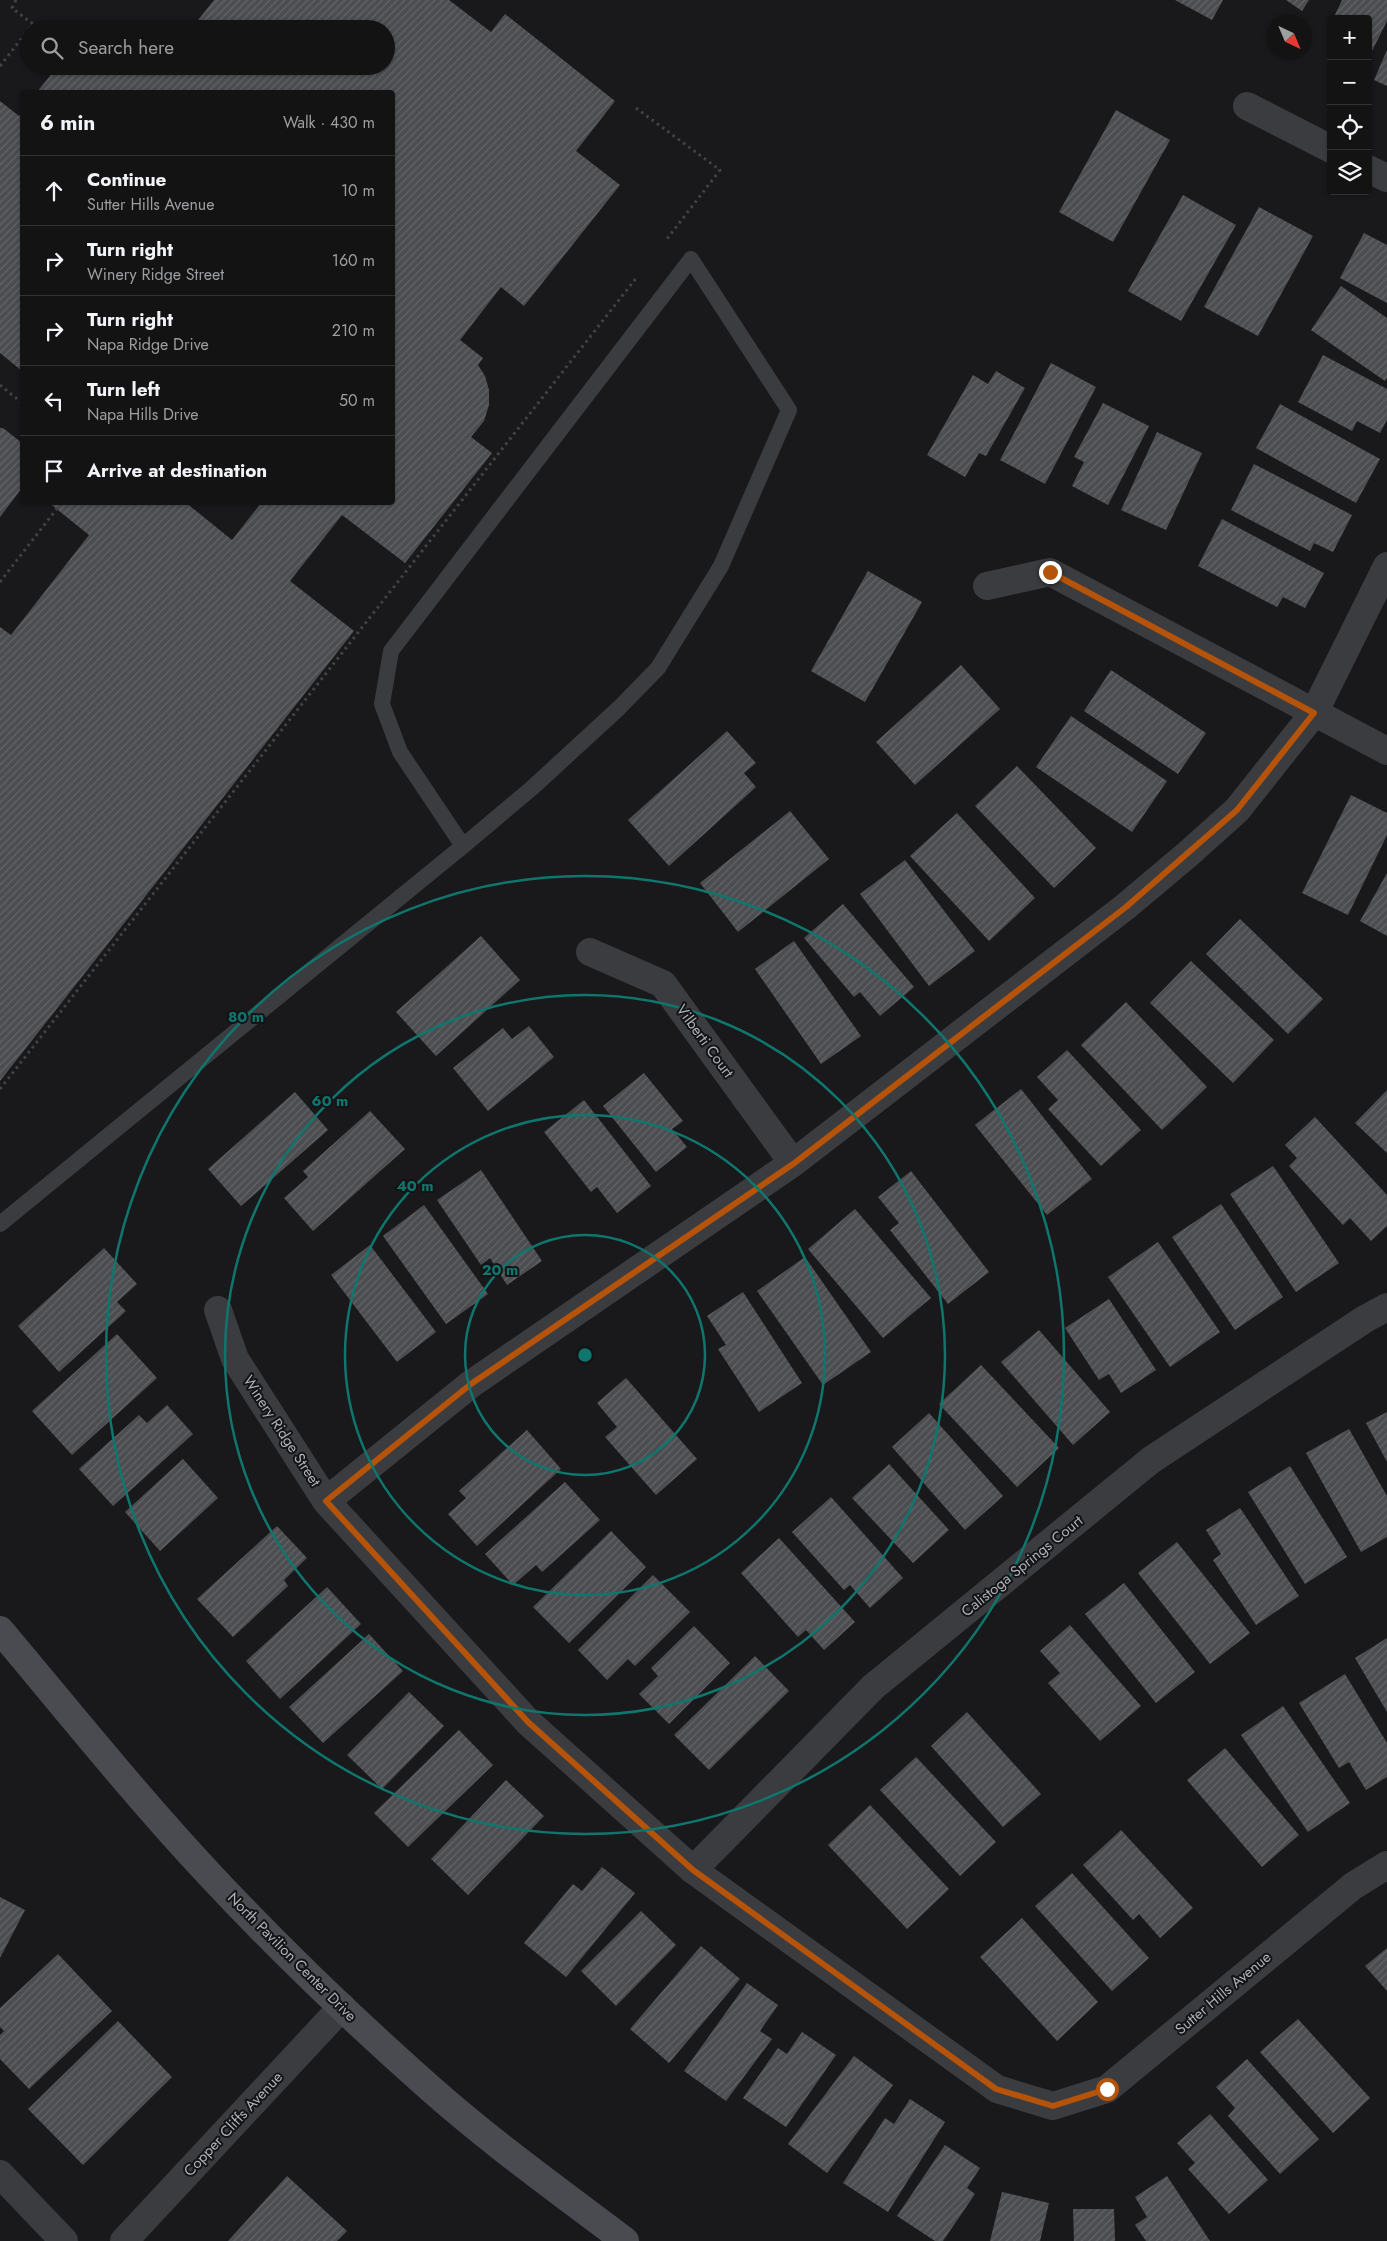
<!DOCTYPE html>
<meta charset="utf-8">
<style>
:root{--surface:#131314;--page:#202022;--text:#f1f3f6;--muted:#9d9ea0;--line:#323234}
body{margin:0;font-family:Jost,sans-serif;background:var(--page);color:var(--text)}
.controls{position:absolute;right:15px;top:15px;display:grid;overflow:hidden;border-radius:5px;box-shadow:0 1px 4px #0004}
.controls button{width:45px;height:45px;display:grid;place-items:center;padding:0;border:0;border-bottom:1px solid var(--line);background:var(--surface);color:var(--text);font:25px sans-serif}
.compass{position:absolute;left:1267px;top:15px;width:45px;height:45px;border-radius:50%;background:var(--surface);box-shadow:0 1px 4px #0004;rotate:136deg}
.stop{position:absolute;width:15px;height:15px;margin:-11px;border:4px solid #b45309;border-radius:50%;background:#fff}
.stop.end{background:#b45309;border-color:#fff;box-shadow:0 1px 5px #0008}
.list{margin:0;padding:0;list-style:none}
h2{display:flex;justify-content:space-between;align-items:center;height:65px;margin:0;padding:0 20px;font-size:21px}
h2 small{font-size:16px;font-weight:400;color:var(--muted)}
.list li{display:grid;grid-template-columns:32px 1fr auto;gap:15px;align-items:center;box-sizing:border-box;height:70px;padding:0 20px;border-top:1px solid var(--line)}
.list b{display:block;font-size:19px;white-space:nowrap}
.list p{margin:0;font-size:16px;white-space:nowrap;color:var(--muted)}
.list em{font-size:16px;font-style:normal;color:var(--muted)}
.icon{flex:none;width:28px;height:28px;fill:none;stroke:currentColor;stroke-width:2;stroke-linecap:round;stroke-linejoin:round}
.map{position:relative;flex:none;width:1387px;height:2241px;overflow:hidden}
.search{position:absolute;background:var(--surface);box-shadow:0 1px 4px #0004;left:20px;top:20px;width:375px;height:55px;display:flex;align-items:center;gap:12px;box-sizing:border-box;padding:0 18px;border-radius:28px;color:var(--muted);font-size:19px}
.panel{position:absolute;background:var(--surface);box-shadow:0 1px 4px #0004;left:20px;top:90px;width:375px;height:415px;border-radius:5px}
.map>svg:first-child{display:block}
.building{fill:url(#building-hatch)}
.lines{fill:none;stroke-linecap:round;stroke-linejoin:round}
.path{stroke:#414347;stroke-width:3;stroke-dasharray:2.5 4;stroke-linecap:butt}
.lane{stroke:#3b3c40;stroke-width:16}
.street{stroke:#3b3c40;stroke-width:28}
.secondary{stroke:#494b50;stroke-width:28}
.route{stroke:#b45309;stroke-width:6}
.ring{fill:none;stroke:#0f766e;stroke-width:2.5}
.labels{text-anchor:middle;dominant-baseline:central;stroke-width:4;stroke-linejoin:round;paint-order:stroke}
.street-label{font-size:15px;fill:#adb2b9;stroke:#141416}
.centre{fill:#0f766e;stroke:#141416;stroke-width:2.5}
.ring-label{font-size:15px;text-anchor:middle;font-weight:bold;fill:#0f766e;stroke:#141416;stroke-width:4;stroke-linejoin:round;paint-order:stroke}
</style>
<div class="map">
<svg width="1387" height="2241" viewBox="0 0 1387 2241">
<defs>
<pattern id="building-hatch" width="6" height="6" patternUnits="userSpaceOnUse" patternTransform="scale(1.25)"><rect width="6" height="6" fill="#4b4d50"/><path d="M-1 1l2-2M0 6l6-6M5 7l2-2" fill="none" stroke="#626467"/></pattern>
</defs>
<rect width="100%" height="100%" fill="#19191b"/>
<!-- building -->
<path class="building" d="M214 0H449L491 32 505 14 615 101 576 151 620 185 524 306 501 287 460 340 483 358 478 365 485 376 489 390V405L484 421 471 437 492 453 405 563 342 515 290 581 354 631 0 1081V627L11 635 89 535 48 502H185L232 540 262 502H392V92H37L58 66H109L120 75 127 66H386V29H191Z
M1175 0H1223L1212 20Z
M1286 0H1309L1302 11Z
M1342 0H1387V21L1372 51 1368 49V19H1333Z
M161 22 170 29H155Z
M1387 50V86L1374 80Z
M0 101 19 116 22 112V371L0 353Z
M1116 110 1170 140 1113 242 1059 212Z
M1183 195 1236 225 1181 321 1128 291Z
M1259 207 1313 236 1258 336 1204 307Z
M1364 233 1387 245V303L1340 278Z
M1341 286 1387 318V378L1385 381 1311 330Z
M1323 355 1387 389V420L1380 433 1357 421 1352 431 1298 402Z
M1051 363 1096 387 1045 484 1000 460Z
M996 371 1025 388 986 456 979 453 965 477 927 455 973 375 988 384Z
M1103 403 1149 426 1108 505 1072 486 1084 462 1074 457Z
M1280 404 1380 459 1356 503 1256 448Z
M0 428H3L22 443V488L0 517Z
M1157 432 1202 453 1166 530 1121 510Z
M1254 464 1352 515 1333 552 1314 543 1310 551 1231 510Z
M1222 519 1324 573 1305 608 1283 597 1277 607 1198 566Z
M868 571 922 602 865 702 811 671Z
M961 665 1000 709 915 785 876 742Z
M1111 670 1206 733 1178 774 1084 711Z
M1071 716 1167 781 1132 832 1036 767Z
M727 731 756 763 744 773 756 787 669 866 628 820Z
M1017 766 1096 848 1054 888 975 806Z
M1351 795 1387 813V835L1348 915 1302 893Z
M790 811 829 859 738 932 700 883Z
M957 813 1035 898 989 941 910 856Z
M905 860 975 951 929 986 860 894Z
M1387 873V936L1360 921Z
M843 904 914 987 880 1016 860 992 854 997 804 938Z
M1240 919 1323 999 1288 1034 1206 954Z
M481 936 520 980 436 1056 396 1012Z
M794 941 861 1036 821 1064 755 969Z
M1191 961 1274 1040 1233 1083 1150 1003Z
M1126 1002 1207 1087 1162 1130 1081 1045Z
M529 1026 554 1057 488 1111 453 1068 503 1028 512 1039Z
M1067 1050 1141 1130 1101 1166 1048 1109 1058 1100 1037 1077Z
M644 1073 683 1121 672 1129 687 1147 656 1172 603 1106Z
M1021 1089 1092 1179 1047 1215 975 1125Z
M1387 1090V1153L1355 1123Z
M295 1092 328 1130 241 1206 208 1169Z
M584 1100 651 1186 617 1213 597 1187 591 1192 544 1132Z
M370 1111 405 1149 313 1231 284 1198 308 1177 303 1171Z
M1315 1117 1387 1195V1226L1371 1241 1350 1218 1343 1225 1289 1166 1297 1158 1285 1145Z
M1273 1166 1339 1263 1296 1292 1230 1194Z
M481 1170 542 1261 507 1285 490 1258 481 1265 437 1200Z
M911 1171 989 1272 948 1304 890 1230 899 1223 878 1197Z
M1221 1204 1283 1297 1235 1330 1172 1237Z
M424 1205 488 1294 446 1324 383 1236Z
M855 1209 931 1298 883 1338 808 1249Z
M1158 1242 1220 1332 1170 1367 1108 1277Z
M370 1245 436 1332 397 1362 331 1275Z
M104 1248 137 1284 117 1302 126 1311 59 1372 18 1326Z
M805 1257 871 1352 823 1385 757 1291Z
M743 1292 802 1383 759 1412 718 1349 726 1345 707 1316Z
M1109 1299 1156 1370 1121 1393 1109 1374 1099 1380 1065 1328Z
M1039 1330 1110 1412 1073 1445 1001 1362Z
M117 1334 157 1378 72 1455 32 1411Z
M981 1365 1059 1448 1017 1487 939 1404Z
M626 1378 697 1459 656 1495 605 1437 617 1427 597 1403Z
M167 1405 193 1434 113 1506 79 1469 139 1415 147 1423Z
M1387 1412V1462L1366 1423Z
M929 1413 1003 1496 965 1530 892 1447Z
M1349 1429 1387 1496V1537L1361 1552 1306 1453Z
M527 1430 561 1469 477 1546 448 1514 466 1498 459 1491Z
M183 1459 218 1498 160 1551 125 1512Z
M889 1464 949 1530 913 1563 852 1498Z
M1290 1466 1347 1557 1305 1584 1248 1492Z
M565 1482 600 1520 542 1572 536 1565 513 1585 485 1554Z
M831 1497 903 1578 870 1608 850 1585 844 1590 792 1532Z
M1240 1508 1299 1596 1256 1625 1213 1560 1221 1554 1206 1530Z
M277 1526 307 1558 284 1580 288 1586 233 1637 197 1599Z
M611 1531 646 1567 569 1643 533 1607Z
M779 1538 855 1622 824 1650 806 1630 798 1637 741 1573Z
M1177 1542 1250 1633 1210 1664 1138 1573Z
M653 1575 690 1612 635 1666 628 1659 607 1680 578 1650Z
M1124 1583 1195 1672 1156 1703 1085 1614Z
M327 1587 361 1624 280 1699 246 1661Z
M1070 1625 1141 1706 1100 1741 1048 1683 1060 1673 1040 1651Z
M694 1626 730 1663 669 1724 639 1694 658 1676 651 1668Z
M369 1634 403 1671 323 1743 289 1707Z
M1387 1638V1712L1355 1658Z
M755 1656 789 1691 709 1770 674 1735Z
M1345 1674 1387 1743V1777L1366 1790 1349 1762 1339 1768 1299 1703Z
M409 1692 444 1726 382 1789 347 1755Z
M1283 1706 1350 1803 1308 1832 1241 1735Z
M967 1712 1041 1794 1003 1827 931 1746Z
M459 1730 493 1765 408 1847 374 1813Z
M1225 1748 1299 1835 1262 1867 1187 1780Z
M916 1757 996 1842 960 1876 880 1790Z
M506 1780 544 1816 468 1895 431 1859Z
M870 1805 949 1889 907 1929 828 1845Z
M1121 1830 1193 1908 1160 1938 1139 1914 1133 1920 1083 1865Z
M602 1867 635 1893 566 1977 524 1943 573 1884 582 1891Z
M1072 1873 1149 1958 1112 1991 1035 1906Z
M0 1897 25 1910 0 1958Z
M641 1911 676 1945 616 2006 581 1971Z
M1022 1918 1098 2002 1057 2041 980 1957Z
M701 1946 740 1979 669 2063 630 2029Z
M1387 1948V1991L1365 1966Z
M58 1954 112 2011 29 2089 0 2059V2035L4 2031 0 2027V2008Z
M747 1983 778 2005 760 2031 772 2039 726 2101 684 2071Z
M1298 2019 1370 2098 1333 2133 1260 2052Z
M118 2021 172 2077 83 2165 28 2109Z
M802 2032 836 2055 786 2127 743 2098 778 2048 787 2054Z
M854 2056 893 2085 827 2173 788 2144Z
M1247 2059 1319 2139 1280 2174 1228 2116 1235 2108 1216 2087Z
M910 2099 945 2122 888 2212 843 2183 885 2118 894 2124Z
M1210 2114 1268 2180 1229 2214 1188 2169 1195 2163 1177 2143Z
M945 2145 980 2168 967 2188 975 2194 943 2241H935L897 2216Z
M287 2176 347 2231 337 2241H228Z
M1167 2176 1210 2241H1146L1135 2225 1147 2217 1135 2197Z
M1002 2192 1049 2203 1040 2241H990Z
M1073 2209H1114L1115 2241H1074Z"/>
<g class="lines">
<!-- path -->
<path class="path" d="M16 0 12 8 33 24 29 29
M0 66 29 29
M636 108 720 170 667 239
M0 385 22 403
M0 582 62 502
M0 1089 637 277"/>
<!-- lane -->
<path class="lane" d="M0 1224 463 846 532 788 619 708 658 668 721 566 789 410 691 259 391 651 382 704 400 752 463 846"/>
<!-- street -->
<path class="street" d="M1247 106 1331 149
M1368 169 1387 178
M987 586 1050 572 1387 751
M590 952 663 984 793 1163
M218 1310 235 1359 326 1501 528 1722 693 1870 997 2089 1053 2106 1107 2089 1353 1886 1387 1865
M326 1501 471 1384 793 1163 1125 907 1188 854 1237 810 1314 713 1387 566
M693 1870 873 1687 1151 1460 1365 1319 1387 1307
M0 2174 64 2241
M124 2241 342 2007"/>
<!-- secondary -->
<path class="secondary" d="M0 1630C69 1712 136 1796 209 1874 279 1949 354 2021 431 2089 492 2143 559 2191 625 2241"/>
</g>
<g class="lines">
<!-- route -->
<path class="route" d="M1050 572 1314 713 1237 810 1126 907 793 1164 471 1384 326 1501 528 1722 693 1870 996 2089 1053 2106 1107 2089"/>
</g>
<!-- distance rings -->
<g class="ring">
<circle cx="585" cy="1355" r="120"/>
<circle cx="585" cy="1355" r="240"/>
<circle cx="585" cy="1355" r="360"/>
<circle cx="585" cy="1355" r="479"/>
</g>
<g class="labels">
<!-- street labels -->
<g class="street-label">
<text transform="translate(705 1041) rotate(54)">Vilberti Court</text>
<text transform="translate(282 1431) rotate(57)">Winery Ridge Street</text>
<text transform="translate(1022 1566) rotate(-39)">Calistoga Springs Court</text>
<text transform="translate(292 1957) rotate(45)">North Pavilion Center Drive</text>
<text transform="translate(1223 1993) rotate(-40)">Sutter Hills Avenue</text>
<text transform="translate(233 2124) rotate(-47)">Copper Cliffs Avenue</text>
</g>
</g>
<circle cx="585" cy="1355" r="8" class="centre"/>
<g class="ring-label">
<text x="246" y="1022">80 m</text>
<text x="330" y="1106">60 m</text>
<text x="415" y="1191">40 m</text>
<text x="500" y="1275">20 m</text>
</g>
</svg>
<div class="controls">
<button>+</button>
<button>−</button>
<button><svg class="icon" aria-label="locate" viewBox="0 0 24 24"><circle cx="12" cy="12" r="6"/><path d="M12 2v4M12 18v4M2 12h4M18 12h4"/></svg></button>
<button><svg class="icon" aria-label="layers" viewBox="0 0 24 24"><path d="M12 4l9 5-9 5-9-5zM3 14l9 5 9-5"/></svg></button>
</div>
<svg class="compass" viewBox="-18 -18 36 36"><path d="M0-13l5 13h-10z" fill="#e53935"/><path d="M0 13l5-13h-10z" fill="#9d9ea0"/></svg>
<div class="stop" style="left:1107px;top:2089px"></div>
<div class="stop end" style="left:1050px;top:572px"></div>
<div class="search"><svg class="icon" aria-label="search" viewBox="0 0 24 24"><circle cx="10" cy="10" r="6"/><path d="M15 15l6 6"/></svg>Search here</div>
<section class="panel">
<h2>6 min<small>Walk · 430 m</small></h2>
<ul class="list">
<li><svg class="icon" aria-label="ahead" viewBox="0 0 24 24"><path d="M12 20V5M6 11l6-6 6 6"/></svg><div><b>Continue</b><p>Sutter Hills Avenue</p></div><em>10 m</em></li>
<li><svg class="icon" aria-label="right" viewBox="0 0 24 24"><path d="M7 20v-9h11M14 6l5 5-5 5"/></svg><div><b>Turn right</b><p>Winery Ridge Street</p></div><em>160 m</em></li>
<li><svg class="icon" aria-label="right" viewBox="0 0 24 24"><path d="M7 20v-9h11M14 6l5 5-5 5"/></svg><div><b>Turn right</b><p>Napa Ridge Drive</p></div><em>210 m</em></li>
<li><svg class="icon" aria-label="left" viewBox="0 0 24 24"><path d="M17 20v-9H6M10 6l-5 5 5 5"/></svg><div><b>Turn left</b><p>Napa Hills Drive</p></div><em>50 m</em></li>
<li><svg class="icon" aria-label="arrive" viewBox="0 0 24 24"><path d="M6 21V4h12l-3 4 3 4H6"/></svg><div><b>Arrive at destination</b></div></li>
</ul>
</section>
</div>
